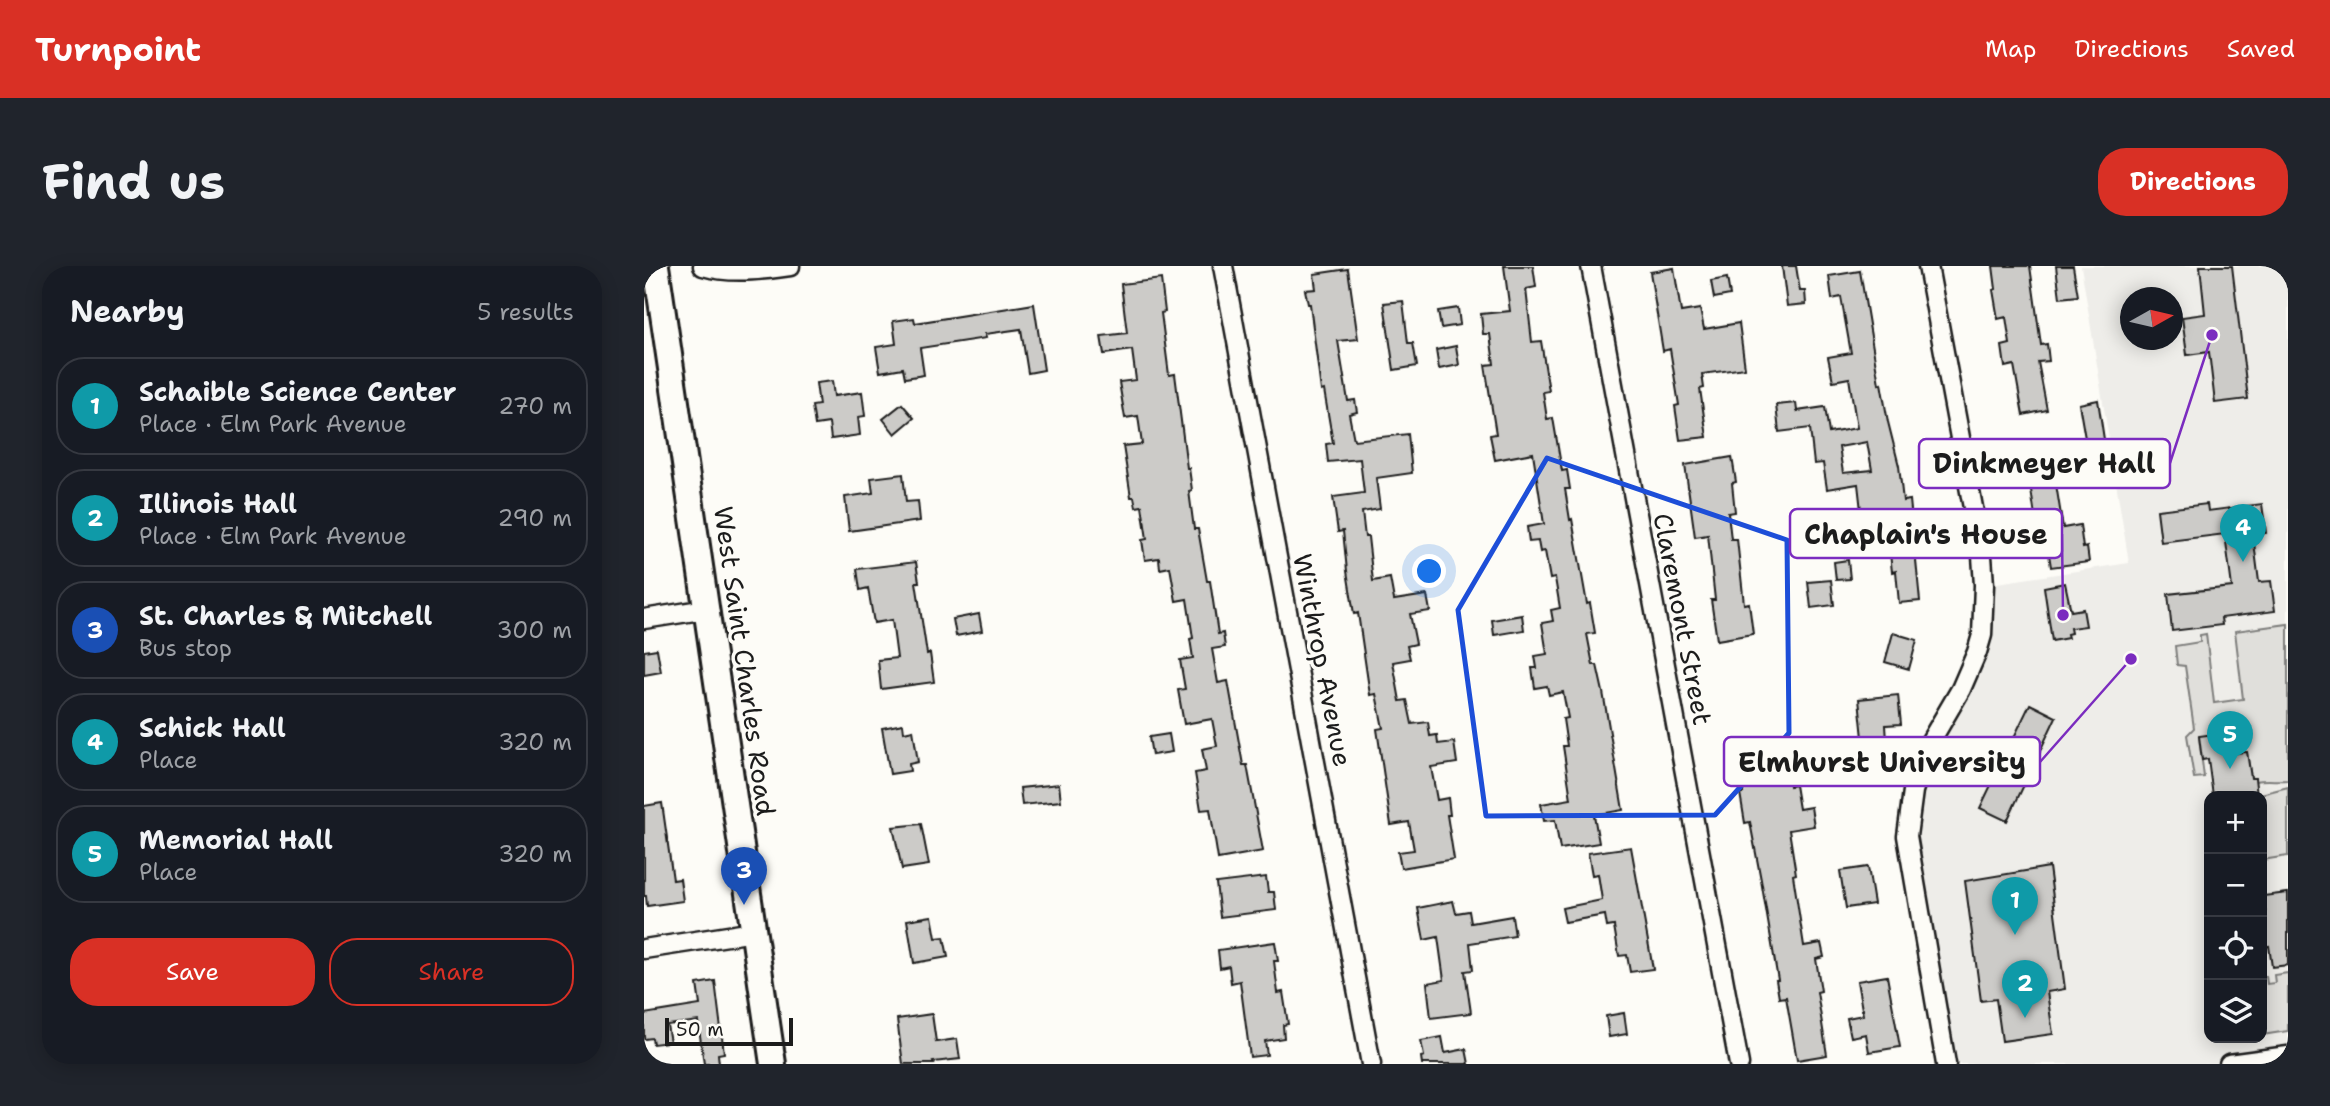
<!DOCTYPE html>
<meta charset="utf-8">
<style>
:root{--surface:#171b24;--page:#20242c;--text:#f1f3f6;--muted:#9ea1a6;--line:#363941;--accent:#d93025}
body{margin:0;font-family:"Shantell Sans",sans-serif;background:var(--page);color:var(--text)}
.controls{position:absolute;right:21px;bottom:21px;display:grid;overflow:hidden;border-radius:14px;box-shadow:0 4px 18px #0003}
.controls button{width:63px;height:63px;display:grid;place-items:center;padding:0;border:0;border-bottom:2px solid var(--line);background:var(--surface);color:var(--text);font:35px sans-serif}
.compass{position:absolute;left:1476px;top:21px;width:63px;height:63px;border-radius:50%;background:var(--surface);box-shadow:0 4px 18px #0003;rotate:82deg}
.scale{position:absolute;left:21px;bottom:18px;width:128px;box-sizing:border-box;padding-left:7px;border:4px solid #1c1c1c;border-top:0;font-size:19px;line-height:24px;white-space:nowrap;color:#1c1c1c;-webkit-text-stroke:5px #fdfcf7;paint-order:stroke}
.you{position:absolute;left:786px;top:306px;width:24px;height:24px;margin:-18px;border:5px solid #fff;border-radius:50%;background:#1a73e8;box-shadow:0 0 0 10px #1a73e833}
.badge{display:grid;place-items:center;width:46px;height:46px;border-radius:50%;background:var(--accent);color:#fff;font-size:23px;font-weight:700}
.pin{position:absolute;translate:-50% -58px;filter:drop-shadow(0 2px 4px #0008)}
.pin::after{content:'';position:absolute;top:37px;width:24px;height:21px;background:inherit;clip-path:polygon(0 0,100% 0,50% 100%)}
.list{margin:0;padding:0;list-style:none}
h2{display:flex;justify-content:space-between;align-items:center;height:91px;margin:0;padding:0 28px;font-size:30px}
h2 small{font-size:23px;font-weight:400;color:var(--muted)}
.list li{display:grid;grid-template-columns:46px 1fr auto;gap:21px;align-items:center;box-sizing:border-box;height:98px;margin:0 14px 14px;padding:0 14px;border:2px solid var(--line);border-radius:28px}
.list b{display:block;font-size:26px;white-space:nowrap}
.list p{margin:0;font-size:23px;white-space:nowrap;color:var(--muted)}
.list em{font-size:23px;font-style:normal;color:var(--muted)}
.actions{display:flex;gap:14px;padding:21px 28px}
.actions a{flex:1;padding:16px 0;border:2px solid var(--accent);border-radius:28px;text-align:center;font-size:24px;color:var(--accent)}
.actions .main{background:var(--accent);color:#fff}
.icon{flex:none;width:38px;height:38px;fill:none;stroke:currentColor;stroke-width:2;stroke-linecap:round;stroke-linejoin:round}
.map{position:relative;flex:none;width:1644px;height:798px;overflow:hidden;border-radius:28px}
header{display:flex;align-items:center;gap:42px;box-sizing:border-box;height:98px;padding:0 35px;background:var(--accent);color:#fff}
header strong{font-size:33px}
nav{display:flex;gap:38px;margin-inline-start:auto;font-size:24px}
.intro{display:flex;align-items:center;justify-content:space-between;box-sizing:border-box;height:168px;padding:0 42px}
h1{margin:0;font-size:49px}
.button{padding:18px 32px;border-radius:28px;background:var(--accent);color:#fff;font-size:24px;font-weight:700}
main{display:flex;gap:42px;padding:0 42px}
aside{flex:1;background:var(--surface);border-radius:28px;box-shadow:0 4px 18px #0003}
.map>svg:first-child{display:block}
.built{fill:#eeede9;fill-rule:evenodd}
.green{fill:#e0dfdb;stroke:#7e7e7c;stroke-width:2}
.building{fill:#cccbc8;stroke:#1c1c1c;stroke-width:2;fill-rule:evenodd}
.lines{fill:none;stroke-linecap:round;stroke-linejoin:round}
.minor-casing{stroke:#1c1c1c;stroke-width:23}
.secondary-casing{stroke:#1c1c1c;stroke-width:30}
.minor{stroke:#fdfcf7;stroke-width:18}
.secondary{stroke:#fdfcf7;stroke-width:24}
.marked{fill:none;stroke:#1d4ed8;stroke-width:5;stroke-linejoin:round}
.labels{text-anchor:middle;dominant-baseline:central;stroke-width:7;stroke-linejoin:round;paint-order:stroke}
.street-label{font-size:26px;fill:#1c1c1c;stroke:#fdfcf7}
.leader{fill:none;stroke:#7b2cbf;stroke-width:2.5}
.callout-dot{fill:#7b2cbf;stroke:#fdfcf7;stroke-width:2.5}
.callout{fill:#fdfcf7;stroke:#7b2cbf;stroke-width:2.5}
.callout-label{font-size:28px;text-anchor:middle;font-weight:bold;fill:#1c1c1c}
</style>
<header>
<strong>Turnpoint</strong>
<nav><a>Map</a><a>Directions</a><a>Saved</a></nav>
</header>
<div class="intro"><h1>Find us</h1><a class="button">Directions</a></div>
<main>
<aside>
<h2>Nearby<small>5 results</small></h2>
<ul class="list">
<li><span class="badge" style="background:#0f9aa8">1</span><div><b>Schaible Science Center</b><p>Place · Elm Park Avenue</p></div><em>270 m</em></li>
<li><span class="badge" style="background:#0f9aa8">2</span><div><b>Illinois Hall</b><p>Place · Elm Park Avenue</p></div><em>290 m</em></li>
<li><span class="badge" style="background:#1a4fb4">3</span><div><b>St. Charles &amp; Mitchell</b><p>Bus stop</p></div><em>300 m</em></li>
<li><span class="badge" style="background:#0f9aa8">4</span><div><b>Schick Hall</b><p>Place</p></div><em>320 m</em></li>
<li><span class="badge" style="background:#0f9aa8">5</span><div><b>Memorial Hall</b><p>Place</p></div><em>320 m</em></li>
</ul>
<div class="actions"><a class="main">Save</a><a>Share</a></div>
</aside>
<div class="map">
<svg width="1644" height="798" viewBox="0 0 1644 798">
<rect width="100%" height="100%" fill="#fdfcf7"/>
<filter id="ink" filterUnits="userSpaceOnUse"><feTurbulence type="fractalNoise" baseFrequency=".0143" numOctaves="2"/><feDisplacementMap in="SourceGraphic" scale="14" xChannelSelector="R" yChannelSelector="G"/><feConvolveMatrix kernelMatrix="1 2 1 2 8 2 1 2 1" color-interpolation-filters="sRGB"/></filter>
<g filter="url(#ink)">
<!-- built -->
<path class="built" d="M1437 0H1644V790L1584 798H1305L1267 604 1269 525 1326 404 1340 319 1485 297ZM1486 32H1528V74H1486ZM1565 530H1618V772H1565Z"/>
<!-- green -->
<path class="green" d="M1644 358V514C1632 515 1623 513 1611 515L1607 512 1603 486 1588 487 1585 465 1555 471 1560 511 1550 512 1543 469 1550 462 1541 400 1533 399 1531 380 1556 376V369L1562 368 1570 437 1599 433 1591 365Z
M1644 521V590L1618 594V530L1613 529Z
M1644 707V765L1618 769V710H1622L1623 718 1631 717 1630 709Z"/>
<!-- building -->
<path class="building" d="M860 0H889L892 21 882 23 888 76 897 75 905 125 899 126 903 153 909 152 918 205 923 204 926 223H921L926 254 928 253 943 338 946 337 951 367 943 368 949 399H953L959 426 979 544 950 549 955 577 916 583 911 554 900 555 897 538 927 533 919 480H923L919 453 924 452 919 426 905 429 903 420 891 422 888 402H893L891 390 903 388 898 357 909 355 907 344 916 342 911 312 906 313 901 285 896 286 894 275 885 276 883 261 900 258 889 187 851 194 846 169 852 168 841 99 850 98 846 68H839L837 48 866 45Z
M1138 0H1152L1156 25H1161L1162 38 1143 40Z
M1349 0H1386L1397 79 1403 78 1405 95 1394 96 1403 144 1379 149 1370 99 1361 101 1358 80 1366 78 1362 51 1354 53 1349 24 1352 23Z
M1412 0H1429L1434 30 1416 32Z
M1556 0H1588L1604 133 1571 137 1565 86 1543 89 1538 51 1561 48Z
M1030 2 1037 46 1056 43 1060 63 1095 57 1101 102 1058 108 1060 122 1056 123 1063 171 1036 174 1031 140 1035 139 1026 83 1019 85 1006 6Z
M704 3 714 73 694 75 704 135 711 134 713 146 705 148 710 174 764 168 768 207 732 212 736 243 718 246 721 271H724L729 315 746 312 750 334 783 329 786 345 766 348 772 378 763 380 766 393 749 396 756 435 763 434 768 458 784 456 786 470 793 469 794 478 810 476 813 497 787 501 793 534 804 532 806 549H803L810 593 757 602 754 586 770 584 765 556 747 559 733 463 739 462 732 428 726 429 714 347 710 348 703 305 699 265 694 266 689 231 720 227 716 193 684 196 682 178 689 177 680 124 677 125 666 38H664L661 24 672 23 670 8Z
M1216 5 1235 118 1237 117 1244 156 1255 200 1259 235 1266 234 1276 335 1255 337 1252 305 1248 306 1243 259 1219 262 1214 218 1183 223 1179 197 1170 198 1166 162 1135 166 1132 139 1152 137 1153 145 1181 141 1185 167 1213 162 1205 112 1189 115 1184 91 1207 87 1197 31 1188 33 1185 10ZM1223 176 1228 204 1199 207 1195 181Z
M1083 12 1086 29 1070 32 1067 15Z
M517 13 521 46 517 47 525 109 531 108 543 202H545L548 224 545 225 550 263H554L563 315H566L574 368 579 367 581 381 568 383 574 417 584 415 599 499H603L619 585 574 593 566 543 557 544 551 507 562 505 558 483 573 480 568 453 540 458 534 424 541 423 536 394 549 392 546 373 549 372 543 333 532 335 526 301 516 303 515 292 501 294 498 274 503 273 498 240 492 241 490 231H487L479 180 498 178 494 150 481 152 475 116 492 114 488 84 460 88 457 70 483 67 477 18Z
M759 35 764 77H769L773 100 750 104 740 37Z
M390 38 400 104 384 107 377 63 341 68 342 72 276 82 280 109 261 112 259 102 236 106 232 81 252 78 249 55 270 52 271 57Z
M814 42 816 59 797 62 794 45Z
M812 80 815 99 795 103 792 84Z
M188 115 190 130 218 126 221 150 214 151 216 169 187 173 185 157 171 159 168 140 175 139 172 117Z
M1454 134 1463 193 1442 195 1440 178H1442L1435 138Z
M258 138 270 152 251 168 239 153Z
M1407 187 1419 262 1436 259 1439 282 1443 281 1445 296 1407 301 1404 282 1396 283 1382 191Z
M1088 191 1092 216 1088 217 1091 246 1084 247 1087 273H1093L1100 338 1105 337 1109 368 1073 374 1067 334H1071L1064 269 1051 271 1041 199Z
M259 208 262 236 274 235 276 255 205 265 201 231 229 227 227 212Z
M1563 238 1564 245 1618 238 1622 267 1609 269 1615 316 1627 315 1631 345 1577 352 1578 359 1528 365 1524 328 1588 321 1581 268 1517 276 1513 244Z
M1204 294 1206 313 1192 314 1190 296Z
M272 296 275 316H272L283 388 286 387 290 416 237 423 234 394 253 392 248 354 230 357 224 322 216 324 213 303Z
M1187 314 1190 339 1167 342 1164 316Z
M1421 317 1427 345 1439 343 1442 360 1426 362 1427 367 1423 368 1424 372 1408 375 1400 321Z
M335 348 338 365 312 370 309 353Z
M878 349 880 364 850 369 848 354Z
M1249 367 1273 374 1265 403 1241 396Z
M13 383 17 406 0 409V385Z
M1254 429 1257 458 1242 459 1243 475 1235 476 1236 489 1221 491 1215 433Z
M1386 438 1412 451 1363 555 1336 542Z
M259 458 260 466 269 464 274 496 265 498 266 505 246 508 238 462Z
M1585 466 1588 487 1603 486 1607 512H1611L1613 530H1569L1564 493 1558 494 1555 470Z
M525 468 528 486 508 489 505 471Z
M1139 471 1140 475 1155 474 1156 491 1143 493 1146 520 1151 519 1155 543 1167 541 1170 560 1145 564 1152 608 1149 609 1160 680 1177 677 1180 691 1172 693 1177 725 1173 726 1183 789 1153 794 1142 731 1135 732 1132 714H1134L1117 614 1106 556 1101 557 1096 527H1099L1096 497 1109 496 1106 474Z
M415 518 417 535 378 539 376 522Z
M18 537 29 614 36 613 39 635 3 640 2 630H0V540Z
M277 558 285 599 258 603 249 561Z
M987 581 1009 703 986 706 983 689 975 690 970 660 963 661 961 649 921 656 918 642 958 634 954 608 948 609 944 587Z
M1224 601 1230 638 1202 642 1196 605Z
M1405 601 1421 723 1403 726 1409 768 1358 775 1352 733 1337 735 1321 615Z
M622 611 624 626H630L632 644 576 651 572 617Z
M1644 627V699L1628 701 1625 680 1618 681V651L1622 650 1619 630Z
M809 635 812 647 825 645 827 657 868 650 871 670 826 677 829 704 821 705 827 747 787 752 783 717 800 714 794 671 780 674 774 642Z
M288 650 292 672 300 671 304 691 270 697 263 654Z
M631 676 634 695H630L634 727 639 726 644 758 639 759 640 772 621 775 623 789 606 791 596 715 587 717 585 700 576 702 574 684Z
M1243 710 1256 781 1225 786 1222 768 1207 771 1203 752 1219 749 1213 715Z
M71 715 80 787 74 788 75 798H60L54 755 23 759 26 776 9 778 8 772 0 773V748L56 739 53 718Z
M980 747 983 768 965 771 962 750Z
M288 748 292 776 313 773 316 793 289 796 290 798H259L253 753Z
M798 771 801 787 822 783 825 798H778L777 791 780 790 777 775Z"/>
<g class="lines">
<!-- minor casing -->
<g class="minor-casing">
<path id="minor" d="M59 0C87 8 118 4 146 0
M579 0 727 798
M947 0 1095 798
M1284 0 1338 290 1340 319 1338 369 1333 386 1317 423 1282 483 1269 525 1263 570 1302 798
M0 353 63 343
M0 683 110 666
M1585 798 1644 790"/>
</g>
<!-- secondary casing -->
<g class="secondary-casing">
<path id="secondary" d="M12 0 129 798"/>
</g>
<!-- minor -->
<use href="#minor" class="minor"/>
<!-- secondary -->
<use href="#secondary" class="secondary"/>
</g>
</g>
<!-- marked area -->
<path class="marked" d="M903 192 1143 274 1145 467 1071 549 842 550 814 344Z"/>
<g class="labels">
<!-- street labels -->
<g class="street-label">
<text transform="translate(1039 353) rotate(79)">Claremont Street</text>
<text transform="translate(679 394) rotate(79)">Winthrop Avenue</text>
<text transform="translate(101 395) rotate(82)">West Saint Charles Road</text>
</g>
</g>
<!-- callouts -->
<path class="leader" d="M1568 69L1526 197M1419 349L1418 268M1487 393L1396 496"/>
<g class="callout-dot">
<circle cx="1568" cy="69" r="7"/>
<circle cx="1419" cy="349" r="7"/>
<circle cx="1487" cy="393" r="7"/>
</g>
<g class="callout">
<rect x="1275" y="173" width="251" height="49" rx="7"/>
<rect x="1146" y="243" width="272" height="49" rx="7"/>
<rect x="1080" y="471" width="316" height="49" rx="7"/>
</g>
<g class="callout-label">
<text x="1400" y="207">Dinkmeyer Hall</text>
<text x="1282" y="278">Chaplain's House</text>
<text x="1238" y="506">Elmhurst University</text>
</g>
</svg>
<div class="controls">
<button>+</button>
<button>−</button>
<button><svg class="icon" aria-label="locate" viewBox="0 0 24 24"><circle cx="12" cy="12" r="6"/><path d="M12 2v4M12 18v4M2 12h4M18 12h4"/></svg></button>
<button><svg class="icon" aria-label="layers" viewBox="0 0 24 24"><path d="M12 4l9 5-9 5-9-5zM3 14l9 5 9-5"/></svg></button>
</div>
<svg class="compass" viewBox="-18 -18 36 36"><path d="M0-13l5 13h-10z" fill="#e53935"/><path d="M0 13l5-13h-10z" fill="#9ea1a6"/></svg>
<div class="scale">50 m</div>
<div class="you"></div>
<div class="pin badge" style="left:1371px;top:669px;background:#0f9aa8">1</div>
<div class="pin badge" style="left:1381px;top:752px;background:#0f9aa8">2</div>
<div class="pin badge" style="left:100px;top:639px;background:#1a4fb4">3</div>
<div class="pin badge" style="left:1599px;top:296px;background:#0f9aa8">4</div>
<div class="pin badge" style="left:1586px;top:503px;background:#0f9aa8">5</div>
</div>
</main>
